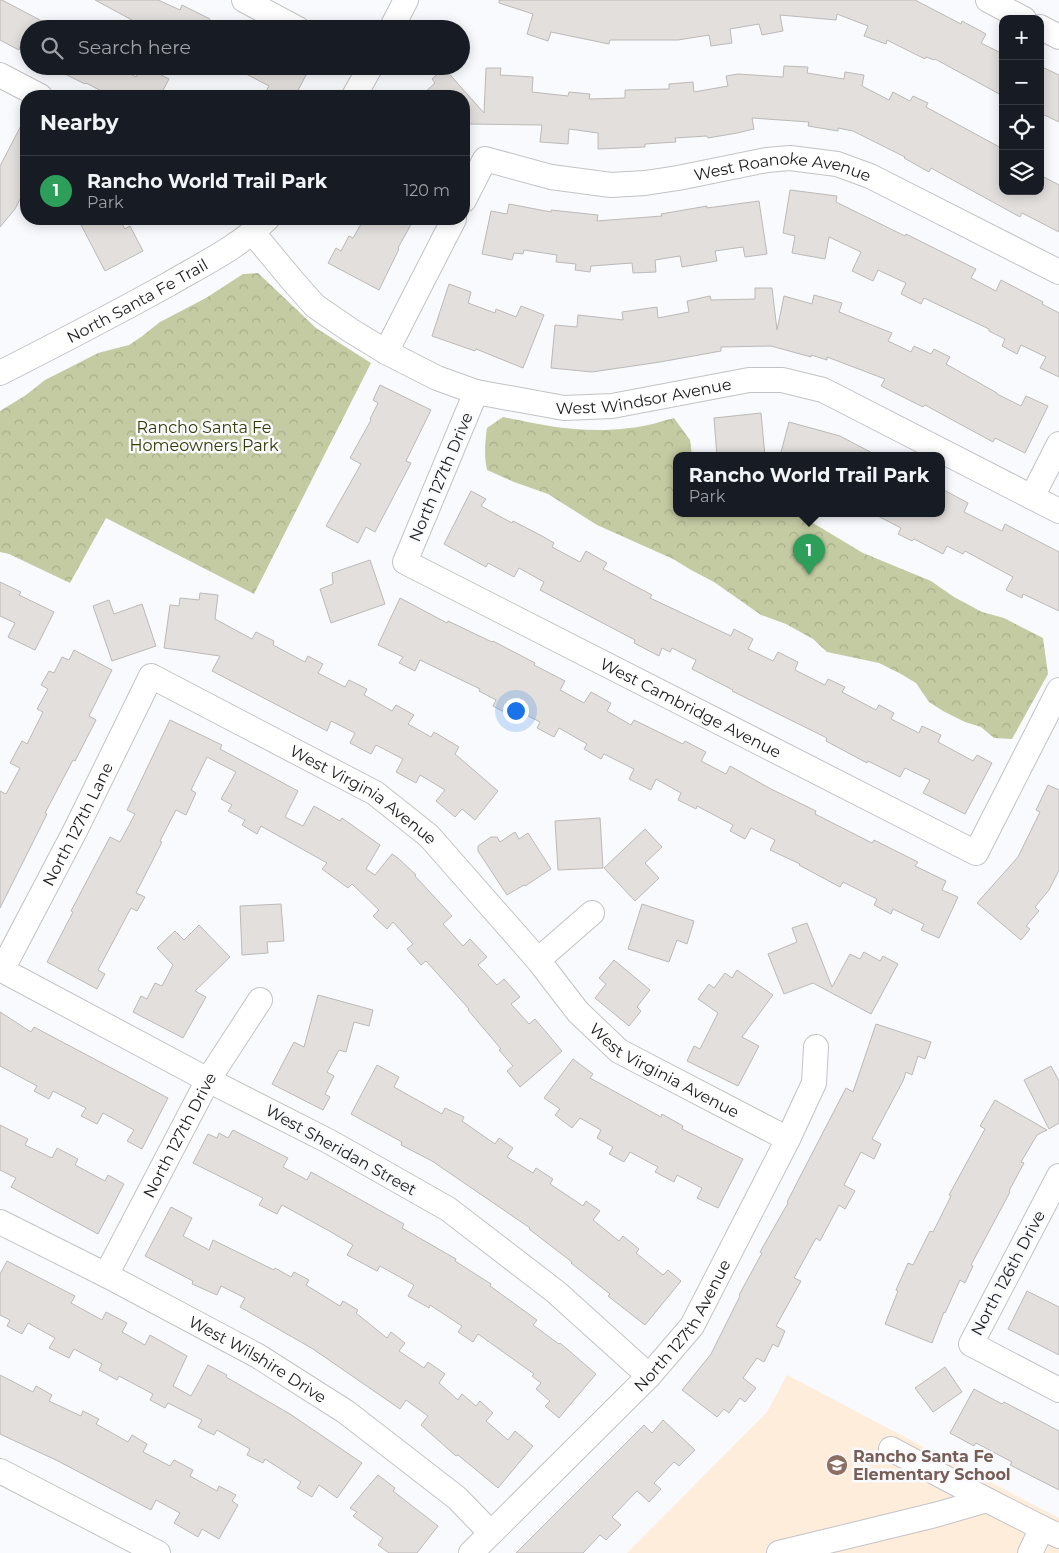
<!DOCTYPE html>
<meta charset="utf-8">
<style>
:root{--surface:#171b24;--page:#20242c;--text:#f1f3f6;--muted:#9ea1a6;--line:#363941;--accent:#1a73e8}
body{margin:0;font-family:Montserrat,sans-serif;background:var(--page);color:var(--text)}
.controls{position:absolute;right:15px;top:15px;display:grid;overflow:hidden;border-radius:10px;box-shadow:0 2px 12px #0003}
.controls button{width:45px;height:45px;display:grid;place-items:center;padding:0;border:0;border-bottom:1px solid var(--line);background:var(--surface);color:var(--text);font:25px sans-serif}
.you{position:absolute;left:515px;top:710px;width:18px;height:18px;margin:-12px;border:4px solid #fff;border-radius:50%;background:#1a73e8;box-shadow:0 0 0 8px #1a73e833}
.badge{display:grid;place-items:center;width:32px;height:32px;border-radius:50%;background:var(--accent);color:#fff;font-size:16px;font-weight:700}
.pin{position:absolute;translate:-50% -41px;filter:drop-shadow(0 1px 2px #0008)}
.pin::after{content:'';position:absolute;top:26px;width:18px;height:15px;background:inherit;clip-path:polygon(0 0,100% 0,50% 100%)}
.popup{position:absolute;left:673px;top:452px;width:272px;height:65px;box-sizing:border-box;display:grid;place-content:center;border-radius:10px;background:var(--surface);filter:drop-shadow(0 1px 4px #0005);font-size:16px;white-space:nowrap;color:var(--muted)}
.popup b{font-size:19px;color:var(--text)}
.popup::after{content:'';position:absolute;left:50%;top:100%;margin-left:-10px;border:10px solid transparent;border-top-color:var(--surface)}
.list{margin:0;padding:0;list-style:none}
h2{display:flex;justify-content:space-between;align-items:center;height:65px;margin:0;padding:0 20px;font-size:21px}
h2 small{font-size:16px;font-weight:400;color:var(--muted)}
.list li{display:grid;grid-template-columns:32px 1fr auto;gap:15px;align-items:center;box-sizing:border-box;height:70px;padding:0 20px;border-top:1px solid var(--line)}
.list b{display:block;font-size:19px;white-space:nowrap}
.list p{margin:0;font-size:16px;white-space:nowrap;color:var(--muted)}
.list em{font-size:16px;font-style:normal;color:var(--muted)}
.icon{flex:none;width:28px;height:28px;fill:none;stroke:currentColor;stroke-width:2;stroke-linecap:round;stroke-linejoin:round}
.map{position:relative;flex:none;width:1059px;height:1553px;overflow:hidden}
.search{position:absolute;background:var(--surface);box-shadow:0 2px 12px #0003;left:20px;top:20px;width:450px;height:55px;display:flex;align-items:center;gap:12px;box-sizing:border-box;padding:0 18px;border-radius:28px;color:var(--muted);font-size:19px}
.panel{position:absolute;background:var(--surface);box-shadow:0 2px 12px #0003;left:20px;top:90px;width:450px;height:135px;border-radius:20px}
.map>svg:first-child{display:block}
.education{fill:#ffeddc}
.park{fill:url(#park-crowns)}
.building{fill:#e2dfdd;stroke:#bcb9b8}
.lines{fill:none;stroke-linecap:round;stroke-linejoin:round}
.minor-casing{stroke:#c3c3c6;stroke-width:26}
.minor{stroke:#fff;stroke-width:24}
.labels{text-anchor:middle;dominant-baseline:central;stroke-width:5;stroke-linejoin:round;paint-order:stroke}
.street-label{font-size:16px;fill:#1b1b1c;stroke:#f9fafd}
.park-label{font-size:16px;fill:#353a00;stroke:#f9fafd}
.education-label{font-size:16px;font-weight:bold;fill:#785e54;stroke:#f9fafd;text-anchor:start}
</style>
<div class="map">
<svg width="1059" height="1553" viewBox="0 0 1059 1553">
<defs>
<pattern id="park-crowns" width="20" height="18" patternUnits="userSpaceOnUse" patternTransform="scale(1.25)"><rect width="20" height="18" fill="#c4cba2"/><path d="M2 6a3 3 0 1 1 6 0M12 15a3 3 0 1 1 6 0" fill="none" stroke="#a8ae8b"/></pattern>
</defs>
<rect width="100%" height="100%" fill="#f9fafd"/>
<!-- education -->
<path class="education" d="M787 1375 1059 1518V1553H627L767 1412Z"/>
<!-- park -->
<path class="park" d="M258 273 316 328 371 363 254 594 106 518 70 583 9 554 0 552V411L26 395 45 380 98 353 129 345 141 337 160 322 206 298 243 274Z
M503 417C544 426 586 434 629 428 644 427 659 422 674 418L690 440 692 456H676V514H787L803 517 863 553 931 581 954 597 982 612 1004 618 1043 638 1048 674 1012 739 994 738 981 727 965 722 943 711 929 702 916 683 901 674 879 663 827 652 813 639 786 624 761 615 714 582 691 570 673 559 597 525 548 494 514 482 487 470C484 456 485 442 487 428Z"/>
<!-- building -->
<path class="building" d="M0 0H2L57 29H29V52L20 47 19 50 0 40Z
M95 0H158L180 10 182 5 210 19 205 29H145L131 22 132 20Z
M499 0H915L961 24 962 21 986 34 981 43 1003 54V96L935 59 934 60 926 57 925 59 887 40 886 44 864 36 868 26 837 14 836 20 780 15 783 31 762 35 759 24 730 29 732 43 711 46 709 35 678 40H610L609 44 551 32 548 41 527 34 533 14 499 3Z
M49 66H116L136 77 142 66H144L169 79 160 96H111L86 83 85 84Z
M231 66H289L306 75 295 96H263L269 86Z
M784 66 808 67 807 73 844 79 845 72 864 75 862 86 889 100 893 92 910 101 913 96 928 103 926 107 1003 149V191H1040V175L1059 185V232L1022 213 1020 217 931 168 929 172 904 158 905 157 853 131 838 128V131L808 126 809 122 752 118 754 129 737 133 708 138 707 136 675 138 676 142 645 144V147L598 149V133L569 129 568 144 540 142 542 125 469 124 464 119V96H421L435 83 432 79 444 68 484 113 486 68H501L500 75 533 77 532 92 568 96 569 92 590 94 589 99 625 98V90L669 89V84L693 82 694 92 728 86 726 76 738 74 783 77Z
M1040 66 1059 75V122L1040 113Z
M26 116V188L15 209 0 227V166Z
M790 190 837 196 836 202 905 236 906 234 976 269 971 278 996 291 1001 280 1043 302 1042 304 1059 313V377L1040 368 1046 357 1021 345 1017 354 1002 346 1005 339 989 331V329L924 298 921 304 901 294 906 283 878 270 873 281 852 271 861 252 829 237 825 259 792 253 795 236 783 233Z
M759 201 767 254 745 257 743 247 715 251 717 261 682 267 680 256 655 260 656 272 633 273 632 263 591 266 590 272 575 270 576 264 556 262 557 255 524 250 523 254 514 253 512 260 482 254 491 211 507 214 509 204 551 212V210L598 215 597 221 662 216 661 214 707 206V208Z
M78 219H119L125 229 130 226 143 251 105 271Z
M364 219H414L398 248 399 249 379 290 328 263 336 248 341 251 349 236 353 238Z
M449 284 471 292 468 303 495 313 496 309 516 317 521 306 544 315 523 368 476 349 475 351 432 336Z
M755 288H772L777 330 784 296 812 304 814 295 842 303 839 312 892 333 888 341 911 352 914 346 931 354 934 349 950 357 946 364 997 393V394L1021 406 1026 396 1048 406 1025 453 995 438 993 442 925 405 923 407 881 386 885 379 827 357V360L811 355V357L771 346 721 347V351L660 362 592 372 551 368 555 325 577 327 578 315 623 320 622 312 657 307 658 318 689 312 687 301 710 296 711 300 755 299Z
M380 385 431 410 406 461 411 463 375 532 366 527 358 543 326 526 361 464 350 458 371 420 370 419 378 403 373 400Z
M761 413 765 456H717L714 418Z
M789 422 840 436 878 456H780Z
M942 489 968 503 964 512 1002 531 1005 524 1059 552V611L1023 594 1022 598 1006 590 1013 577 965 551 963 554 947 546 943 554 914 539 912 541 898 534 901 528 874 514H942Z
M471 491 486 499 481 506 512 523 513 521 542 536 554 543 552 547 580 562 586 551 607 563 603 569 652 595 650 598 731 636 734 629 753 639 748 649 773 661 778 652 798 662 795 670 825 685 828 679 845 687 842 692 876 710 879 705 894 713 891 719 919 733 922 726 941 735 938 742 973 761 977 755 992 763 965 814 923 793 930 780 905 768 900 777 868 761 867 763 826 741 827 738 732 691 733 690 692 669 696 660 672 648 670 652 662 648 659 656 634 643 635 640 540 590 544 582 519 568 514 577 488 563 486 567 444 544Z
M370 560 385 604 331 623 320 589 333 584 332 573Z
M0 582 21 592 19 595 54 612 35 650 8 637 15 623 0 616Z
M200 593 218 595 215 619 252 639 256 632 274 641 273 645 305 662 308 656 323 664 318 673 345 687 349 680 367 689 364 695 392 711 396 705 414 715 408 724 431 737 434 732 459 747 455 754 498 791 475 820 462 809 455 817 436 801 445 790 420 775 416 783 396 772 403 759 376 745 371 754 350 743 355 733 331 721 327 731 212 671 220 656 164 648 170 605 179 606 180 598 199 600Z
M400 598 447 623 448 621 492 642 493 641 535 663 534 665 565 681 560 690 584 703 591 692 611 703 607 711 631 725 634 720 683 744 685 741 706 752 701 761 726 774 730 766 771 789 816 811 815 814 872 843 874 840 918 862 915 866 946 881 942 890 958 897 939 938 921 930 924 924 893 909 891 914 874 905 877 899 843 882 840 887 799 865 800 864 770 850 775 840 751 828 745 839 730 831 733 825 697 806 696 809 678 800 681 793 656 779 651 790 629 779 634 769 604 754 601 759 584 749 587 744 559 728 554 737 537 728 540 722 511 707 508 714 493 706 496 700 479 691 480 689 420 660 415 671 399 663 403 657 378 645Z
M109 600 114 614 142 604 156 646 112 661 93 606Z
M74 650 112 670 89 716 96 720 75 761 73 760 45 813 47 814 0 908V791L6 794 20 768 10 763 22 741 27 744 43 712 37 709 48 689 41 685 49 671 54 673 62 657 69 660Z
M170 720 222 745 220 749 298 791 285 817 303 826 314 806 340 821 342 818 380 845 366 869 375 875 392 854 398 858 416 875 415 876 452 916 443 924 463 946 470 939 487 957 478 965 497 985 504 979 520 997 511 1004 529 1024 535 1019 562 1051 520 1087 507 1071 513 1066 499 1050 501 1049 468 1010 469 1009 426 961 421 965 407 949 413 944 393 922 387 929 373 916 379 910 352 884 348 888 322 869 327 863 261 826 257 834 242 825 245 820 228 811 232 805 221 799 236 772 207 757 191 790 196 793 186 815 176 810 160 841 162 842 136 893 145 897 137 911 131 908 98 970 105 974 97 989 47 962 73 912 71 911 110 837 120 842 135 814 127 810Z
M1048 785 1059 790V870L1049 890 1035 907 1039 911 1026 926 1030 929 1021 940 977 903 1018 857 1040 812 1036 810Z
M600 818 603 868 558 870 555 821Z
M645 829 662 847 645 863 659 878 635 901 604 868Z
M515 832 519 839 528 833 551 869 525 886 524 885 507 895 478 851V846L491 837H497L500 842Z
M281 904 284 941 267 942 268 953 242 955 240 906Z
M642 904 694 921 687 944 677 940 669 962 628 949Z
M807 923 832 987 850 954 860 959 864 952 880 961 883 956 898 964 871 1014 813 983 784 994 768 954 797 942 792 928Z
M199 925 230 957 195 991 206 997 183 1038 133 1012 141 996 147 999 155 983 162 986 173 965 157 948 175 931 184 940Z
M614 960 650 990 637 1007 641 1011 629 1026 595 998 606 984 599 978Z
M737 970 773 995 742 1037 759 1046 738 1086 687 1061 694 1046 700 1049 718 1013 698 999 709 984 714 988 725 973 732 978Z
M318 995 373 1010 369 1026 354 1022 346 1052 339 1050 327 1072 334 1076 325 1094 330 1097 323 1110 272 1084 294 1042 304 1047Z
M0 1012 31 1032 34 1027 168 1098 142 1149 127 1141 134 1130 103 1113 97 1124 81 1116 86 1108 53 1091 49 1099 34 1091 37 1086 0 1066Z
M876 1024 931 1042 925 1059 918 1056 912 1075 906 1072 903 1081 872 1139 881 1144 874 1159 861 1152 844 1185 855 1191 845 1209 839 1205 820 1241 816 1238 794 1278 801 1281 776 1326 785 1331 778 1347 773 1344 764 1362 757 1358 743 1378 756 1388 745 1402 740 1398 729 1413 724 1409 717 1417 682 1390 711 1354 740 1296 739 1295 762 1253 760 1252 788 1203 787 1202 846 1088 853 1092Z
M573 1059 593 1074 590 1078 661 1117 662 1114 683 1126 682 1129 743 1159 718 1208 697 1198 702 1188 677 1175 674 1182 655 1172 658 1167 630 1152 624 1162 609 1154 613 1147 597 1138 601 1130 580 1118 572 1128 555 1115 560 1109 544 1098Z
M377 1065 399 1077 394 1087 442 1114 445 1108 464 1117 462 1121 495 1144 499 1138 513 1148 507 1157 533 1173 536 1168 553 1179 550 1184 583 1206 586 1201 600 1211 593 1220 619 1241 623 1236 639 1249 636 1253 663 1275 668 1270 681 1281 645 1325 608 1296 610 1294 571 1263 572 1262 529 1229 530 1228 432 1161 401 1145 402 1142 351 1114Z
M1051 1066 1059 1081V1123L1049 1129 1024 1080Z
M995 1100 1047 1130 1037 1135 1021 1162 1024 1163 1009 1191 1010 1192 971 1265 973 1266 965 1283 960 1280 945 1313 944 1312 932 1343 885 1324 898 1291 896 1290 908 1263 913 1265 930 1231 933 1232 951 1196 949 1195 985 1129 980 1126Z
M0 1125 28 1139 25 1145 52 1158 57 1148 78 1159 75 1165 105 1181 108 1175 124 1184 98 1234 11 1187 16 1178 0 1170Z
M233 1130 288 1158 283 1167 307 1180 311 1172 404 1224 402 1228 456 1259 455 1261 491 1284 490 1286 537 1320 533 1325 559 1344 560 1343 596 1374 559 1418 545 1406 550 1401 536 1389 541 1383 532 1376 534 1374 478 1334 473 1342 458 1332 462 1326 430 1305 429 1308 408 1296 414 1285 380 1266 377 1271 347 1255 353 1245 331 1232 282 1205 277 1214 259 1205 263 1198 193 1163 208 1134 217 1138 219 1133 228 1138Z
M171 1207 192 1218 183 1236 209 1250 213 1240 274 1270 275 1268 291 1277 294 1272 309 1280 306 1285 340 1306 343 1301 358 1310 356 1313 387 1338 391 1332 405 1343 399 1351 424 1368 428 1362 445 1374 439 1383 458 1400 462 1394 476 1406 480 1401 493 1413 486 1421 508 1440 515 1431 533 1446 498 1488 458 1455 456 1456 421 1425 428 1416 406 1400 400 1409 313 1349 240 1307 245 1298 221 1286 217 1295 192 1284 193 1281 145 1256Z
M7 1261 75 1296 71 1303 102 1320 106 1312 127 1323 122 1332 145 1345 150 1335 187 1356 173 1386 191 1396 208 1365 227 1375 226 1377 290 1414 362 1463 337 1498 319 1485 312 1497 297 1488 301 1482 265 1459 263 1463 247 1455 250 1449 217 1430 214 1435 198 1427 202 1420 168 1403 165 1408 150 1400 153 1394 119 1376 117 1380 99 1370 102 1364 74 1349 69 1358 49 1348 55 1338 28 1323 22 1334 7 1326 10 1320 0 1315V1274Z
M1027 1291 1059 1307V1355L1008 1329Z
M945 1367 962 1392 933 1412 915 1388Z
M0 1375 33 1392 36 1386 52 1395 49 1401 81 1416 83 1411 99 1419 96 1424 128 1442 132 1435 147 1444 143 1452 170 1466 174 1460 193 1470 190 1476 217 1491 219 1486 236 1495 232 1501 238 1505 219 1539 202 1529 198 1537 174 1523 180 1513 156 1500 151 1510 58 1461 0 1434Z
M974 1389 1002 1404 1004 1402 1059 1431V1490L1010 1465 1012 1462 976 1443 974 1446 950 1433Z
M663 1420 695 1450 679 1466 674 1462 654 1483 661 1489 649 1502 637 1491 612 1517 621 1525 606 1540 600 1535 583 1553H516L644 1425 652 1433Z
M378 1475 395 1488 393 1491 438 1526 417 1553H389L378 1545 383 1538 353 1516 357 1512 350 1508Z"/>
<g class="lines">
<!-- minor casing -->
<g class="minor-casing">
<g id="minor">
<path d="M244 0 298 29"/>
<path d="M988 0 1024 19"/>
<path d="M1040 27 1059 37"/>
<path d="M391 29 406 0"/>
<path d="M0 75 40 96"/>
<path d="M354 96 371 66"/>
<path id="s1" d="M464 200 485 159 551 177 611 185 645 183 678 178 767 160 790 158 837 164 870 176 1059 272"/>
<path id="s2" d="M253 233 292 280 315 306 350 330 386 352 437 378 476 392 564 408 612 406 749 380H782L823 390 1059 511"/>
<path d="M386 352 454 219"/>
<path id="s3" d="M0 373C57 344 113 315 169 284 203 264 239 247 267 219"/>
<path id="s4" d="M476 392 405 562 976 853 1059 690"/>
<path d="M1032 497 1059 444"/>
<path d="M538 960 592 913"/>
<path d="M1059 1176 971 1344 1059 1390"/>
<path id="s5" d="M0 1222 106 1275 258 1356 346 1412 457 1498 491 1533"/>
<path id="s6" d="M106 1275 208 1080 260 1000"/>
<path id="s7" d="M649 1376 556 1292 448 1209 330 1142 208 1080 2 970 76 829 151 676 375 793 429 836 538 960 578 1012 619 1051 788 1139"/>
<path d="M891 1449 987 1500 1042 1528"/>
<path d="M0 1471 158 1553"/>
<path id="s8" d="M471 1553 649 1376 692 1326 788 1139 814 1083 816 1047"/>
<path d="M779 1553 935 1515 987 1500"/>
<path d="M1030 1553 1042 1528 1059 1536"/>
</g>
</g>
<!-- minor -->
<use href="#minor" class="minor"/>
</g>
<!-- icons -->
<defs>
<g id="school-disc" transform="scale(1.125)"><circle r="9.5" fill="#8d6e63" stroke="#f9fafd"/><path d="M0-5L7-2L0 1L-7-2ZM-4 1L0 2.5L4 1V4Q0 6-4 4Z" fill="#fff"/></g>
</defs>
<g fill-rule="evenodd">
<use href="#school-disc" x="837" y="1465"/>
</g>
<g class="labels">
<!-- street labels -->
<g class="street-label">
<text stroke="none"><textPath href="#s1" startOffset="349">West Roanoke Avenue</textPath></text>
<text stroke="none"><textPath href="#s3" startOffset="155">North Santa Fe Trail</textPath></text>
<text stroke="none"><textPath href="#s2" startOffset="449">West Windsor Avenue</textPath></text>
<text transform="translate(441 477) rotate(-67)">North 127th Drive</text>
<text stroke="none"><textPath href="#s4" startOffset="505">West Cambridge Avenue</textPath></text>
<text stroke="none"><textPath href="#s7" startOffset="1341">West Virginia Avenue</textPath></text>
<text stroke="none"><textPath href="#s7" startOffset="932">North 127th Lane</textPath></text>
<text stroke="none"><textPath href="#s7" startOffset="1755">West Virginia Avenue</textPath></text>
<text stroke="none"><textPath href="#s6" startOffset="158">North 127th Drive</textPath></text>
<text transform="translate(341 1150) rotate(29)">West Sheridan Street</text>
<text transform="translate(1008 1273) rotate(-62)">North 126th Drive</text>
<text stroke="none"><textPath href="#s8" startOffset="312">North 127th Avenue</textPath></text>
<text stroke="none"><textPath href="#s5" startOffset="292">West Wilshire Drive</textPath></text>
</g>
<!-- park labels -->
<g class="park-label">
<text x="204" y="427">Rancho Santa Fe<tspan x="204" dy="18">Homeowners Park</tspan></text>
</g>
<!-- education labels -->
<g class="education-label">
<text x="853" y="1456">Rancho Santa Fe<tspan x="853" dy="18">Elementary School</tspan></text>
</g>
</g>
</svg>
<div class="controls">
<button>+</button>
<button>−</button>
<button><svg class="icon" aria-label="locate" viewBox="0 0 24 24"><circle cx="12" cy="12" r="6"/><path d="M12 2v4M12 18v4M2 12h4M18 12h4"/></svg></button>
<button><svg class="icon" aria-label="layers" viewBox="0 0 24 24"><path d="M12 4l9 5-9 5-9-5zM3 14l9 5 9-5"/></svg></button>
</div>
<div class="you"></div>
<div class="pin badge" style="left:809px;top:575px;background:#2e9e5b">1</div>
<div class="popup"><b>Rancho World Trail Park</b>Park</div>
<div class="search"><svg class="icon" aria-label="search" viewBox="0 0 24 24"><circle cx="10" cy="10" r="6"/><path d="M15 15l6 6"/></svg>Search here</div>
<section class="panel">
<h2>Nearby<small></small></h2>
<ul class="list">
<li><span class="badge" style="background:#2e9e5b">1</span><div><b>Rancho World Trail Park</b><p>Park</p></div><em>120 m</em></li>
</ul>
</section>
</div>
